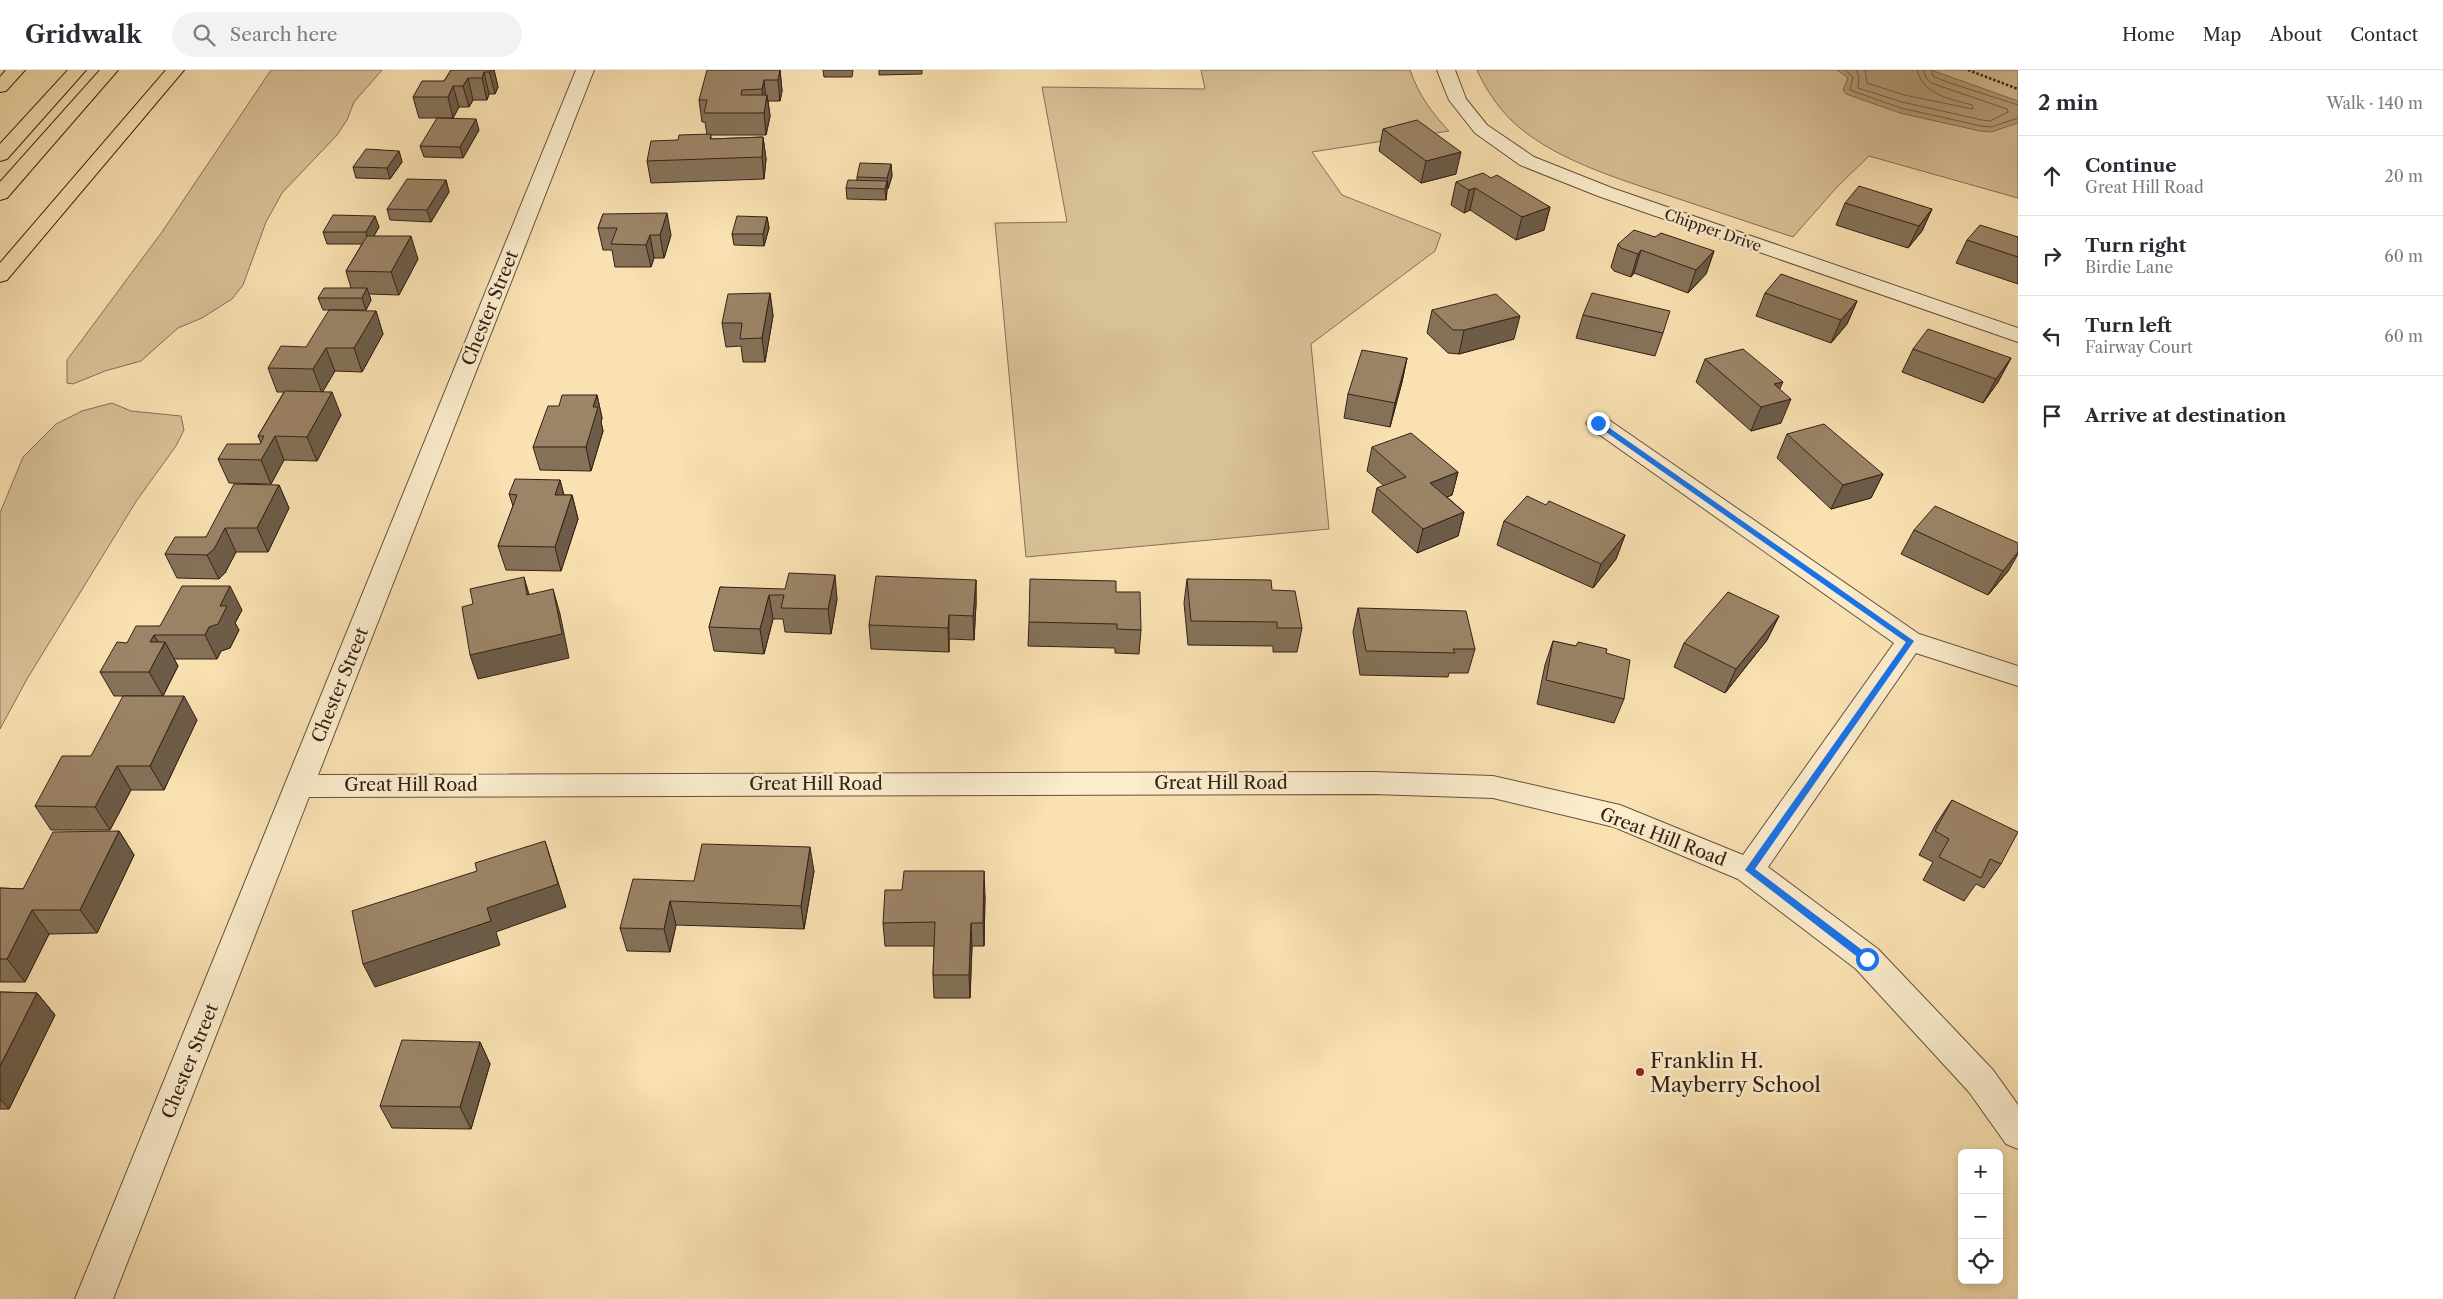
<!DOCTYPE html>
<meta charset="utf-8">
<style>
:root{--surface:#fff;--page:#f2f2f3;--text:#2b2b33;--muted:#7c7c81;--line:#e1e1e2}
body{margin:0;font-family:"Libre Caslon Text",serif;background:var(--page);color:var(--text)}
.controls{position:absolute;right:15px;bottom:15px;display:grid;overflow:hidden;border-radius:8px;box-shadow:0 2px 8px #0003}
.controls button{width:45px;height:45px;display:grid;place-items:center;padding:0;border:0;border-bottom:1px solid var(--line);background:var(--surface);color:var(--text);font:25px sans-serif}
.stop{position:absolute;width:15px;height:15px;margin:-11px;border:4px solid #1a73e8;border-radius:50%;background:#fff}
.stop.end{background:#1a73e8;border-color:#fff;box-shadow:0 1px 5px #0008}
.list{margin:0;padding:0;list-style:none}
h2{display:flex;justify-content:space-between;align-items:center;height:65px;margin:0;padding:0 20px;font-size:21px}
h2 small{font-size:16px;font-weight:400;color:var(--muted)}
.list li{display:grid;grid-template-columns:32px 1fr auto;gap:15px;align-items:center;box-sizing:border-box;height:80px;padding:0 20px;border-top:1px solid var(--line)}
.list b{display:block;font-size:19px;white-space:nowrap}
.list p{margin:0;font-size:16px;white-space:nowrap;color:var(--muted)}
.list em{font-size:16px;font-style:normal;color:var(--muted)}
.icon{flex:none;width:28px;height:28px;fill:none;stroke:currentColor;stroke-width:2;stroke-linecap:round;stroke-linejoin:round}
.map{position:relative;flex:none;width:2018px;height:1229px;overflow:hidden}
header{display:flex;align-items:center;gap:30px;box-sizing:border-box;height:70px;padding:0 25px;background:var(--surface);border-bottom:1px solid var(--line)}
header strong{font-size:24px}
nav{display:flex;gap:28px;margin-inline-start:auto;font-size:18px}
.search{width:350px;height:45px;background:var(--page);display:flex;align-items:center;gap:12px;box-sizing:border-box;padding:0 18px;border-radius:28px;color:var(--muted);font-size:19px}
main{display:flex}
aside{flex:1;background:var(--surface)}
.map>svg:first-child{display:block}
.green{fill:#d8c097;stroke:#867056}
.water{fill:#b69f7c;stroke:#826c53}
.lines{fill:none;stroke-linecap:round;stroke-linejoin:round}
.shore{stroke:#766049;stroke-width:1}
.minor-casing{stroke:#66503d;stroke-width:2}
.motorway-casing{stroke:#352016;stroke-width:2}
.path{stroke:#352016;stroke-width:2.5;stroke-dasharray:2.5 2;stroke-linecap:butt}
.minor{fill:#fbeccc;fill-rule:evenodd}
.motorway{fill:#f9e1b1;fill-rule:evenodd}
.wall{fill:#857259;stroke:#352016}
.shaded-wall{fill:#6c5c48;stroke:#352016}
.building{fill:#9b8467;stroke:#352016}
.route{fill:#1a73e8}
.poi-dot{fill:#8f2418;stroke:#fbeccc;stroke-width:2}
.labels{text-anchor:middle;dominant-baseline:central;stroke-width:5;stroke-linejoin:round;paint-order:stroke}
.far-street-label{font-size:15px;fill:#352016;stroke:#fbeccc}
.street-label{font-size:18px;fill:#352016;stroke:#fbeccc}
.near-poi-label{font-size:21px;fill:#352016;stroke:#fbeccc;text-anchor:start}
</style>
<header>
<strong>Gridwalk</strong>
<div class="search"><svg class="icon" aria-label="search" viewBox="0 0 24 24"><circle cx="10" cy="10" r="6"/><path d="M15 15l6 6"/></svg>Search here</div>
<nav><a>Home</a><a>Map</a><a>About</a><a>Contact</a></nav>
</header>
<main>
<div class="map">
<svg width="2018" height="1229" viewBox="0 0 2018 1229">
<rect width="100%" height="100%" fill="#f9e1b1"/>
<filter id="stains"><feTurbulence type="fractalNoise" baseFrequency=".004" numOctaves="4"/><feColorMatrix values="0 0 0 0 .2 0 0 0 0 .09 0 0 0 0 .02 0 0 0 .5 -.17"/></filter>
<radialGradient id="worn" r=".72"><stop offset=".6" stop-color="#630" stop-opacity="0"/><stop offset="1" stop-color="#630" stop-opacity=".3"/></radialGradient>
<!-- green -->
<path class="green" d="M271 0H382L354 32 347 50 337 65 282 123 266 152 243 215 232 229 202 248 178 258 141 291 105 301 73 314 67 313V290L162 162Z
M1201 0H1410C1419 25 1431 42 1449 61L1312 82 1342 125 1441 164 1435 181 1311 274 1329 459 1026 487 995 153 1067 152 1042 17 1205 19Z
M1477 0H2018V128L1869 86 1837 117 1793 167C1751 153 1709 139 1667 125 1616 108 1550 88 1511 50 1497 36 1485 18 1477 0Z
M112 333 131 341 181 346 184 360 176 376 137 430 27 609 0 659V443L23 387 56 354 82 341Z"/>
<!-- water -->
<path class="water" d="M1837 0H1931L2018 31V53L1991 62 1980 61 1900 43 1846 24 1843 20 1848 8Z"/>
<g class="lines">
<!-- shore -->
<path class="shore" d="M1845 0 1853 7 1850 20 1901 38 1981 56 1991 57 2018 48
M1856 0 1859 7 1858 18 1902 32 1982 50 1990 51 2008 42 2007 39 1931 13 1926 8 1924 0
M1865 0 1867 13 1904 25 1973 39 1972 35C1951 29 1923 25 1917 0
M1931 0 1933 6 1944 11 2018 35"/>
<!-- minor casing -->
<g class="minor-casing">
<path id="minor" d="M576 0H594L318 705 1373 702 1493 706 1620 735 1743 785 1894 573 1590 358 1586 353 1590 348 1598 346 1606 348 1919 564 2018 596V616L1916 583 1768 797 1878 879 1993 1000 2018 1035V1079L2006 1074 1969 1022 1856 899 1738 809 1614 757 1493 728 1373 724 309 727 113 1229H75Z
M1437 0H1455L1466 29 1487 55 1534 87 1612 118 2018 258V272L1598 126 1520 95 1475 63 1449 30Z"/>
</g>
<!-- motorway casing -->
<g class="motorway-casing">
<path id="motorway" d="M6 0H25L6 21 0 22V7Z
M68 0H86L7 89 0 91V74Z
M100 0H118L7 128 0 130V112Z
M166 0H184L7 210 0 212V193Z"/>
</g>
<!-- path -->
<path class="path" d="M1968 0 2018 19"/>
<!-- minor -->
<use href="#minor" class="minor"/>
<!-- motorway -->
<use href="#motorway" class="motorway"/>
</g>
<!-- wall -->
<path class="wall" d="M451 0H494L498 17 495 24H489L487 30H473L469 37H459L453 48H419L413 27 444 11Z
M780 0 782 21 780 31H768L770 46 766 65H711V69L763 67 766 89 764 109 651 113 647 91 678 70 707 65 705 52H702L699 30Z
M823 0H853L852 7H824Z
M879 0H922V4L879 5Z
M1383 59 1456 104 1421 113 1379 81Z
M479 60 463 88 424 87 420 76Z
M399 81 402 92 390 109 356 108 353 97Z
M891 94 892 106 888 119H887L886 130 847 129 846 118 857 110V107Z
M1491 108 1550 137 1544 160 1516 170 1470 140 1464 143 1451 135 1456 112Z
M446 110 449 122 431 152 390 150 387 139Z
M1845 133 1932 139 1922 161 1908 178 1836 155Z
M603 144 671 165 664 188H654L651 197H615L612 180H603L598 158Z
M767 147 769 158 764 176 734 175 732 164Z
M379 157 374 166 418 189 399 225 369 224 371 230 366 240H323L318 228 351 218 346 201 362 174H327L323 162Z
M1655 167 1714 181 1706 204 1688 223 1634 203 1631 207 1614 201 1611 197 1618 174Z
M2018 167V214L1956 193 1967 170Z
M770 223 773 246 765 292H743L741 276 726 277 722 253Z
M1765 223 1857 231 1847 254 1831 273 1756 246Z
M1432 240 1514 269 1459 284 1448 283 1427 263Z
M376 241 383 264 362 302 335 301 323 321 341 345 317 391 284 390 271 414 229 413 218 389 260 374 261 373 258 366 284 322H277L268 298 306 277Z
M1583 245 1663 263 1655 286 1576 268Z
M1913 279 2011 288 1998 312 1983 333 1902 302Z
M1407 288 1402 312 1390 357 1344 348 1348 324Z
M1705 289 1781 353 1751 361 1696 312Z
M597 325 602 348 601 352 603 361 591 401 540 400 533 377 559 336Z
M1787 364 1883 404 1871 428 1831 439 1777 388Z
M1372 377 1458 402 1452 425 1447 427 1464 442 1458 466 1417 483 1372 442 1377 418 1384 416 1367 401Z
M560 410 564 425H572L578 449 561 501 506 500 498 476 513 436 509 424Z
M279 415 289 438 268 482H236L225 503 219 509 177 508 165 484 206 467Z
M1546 435 1625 465 1616 489 1593 518 1497 475 1504 451Z
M1914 460 2009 500 1988 525 1901 484Z
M1187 509 1272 520 1302 558 1297 582H1273V576L1188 575 1184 533Z
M976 510V534L974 570 949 569V582L871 579 869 555Z
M720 517 837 529 831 564 785 562 783 549H773L764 584 714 581 709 557Z
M1116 522 1141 560 1139 584 1115 583V578L1028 576 1029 552Z
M1358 538 1475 579 1468 603H1449L1448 607 1360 605 1353 562Z
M242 540 235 553 239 560 230 578 221 581 217 589H174L178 596 163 626H114L100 602 127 573 160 556Z
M1779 546 1767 570 1725 623 1674 597 1684 573Z
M1553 571 1606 583 1624 629 1614 653 1537 634 1545 595Z
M197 650 164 720H131L110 760H51L35 736 91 686Z
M1952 730 2001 794 1984 818 1976 814 1964 831 1923 810 1933 792 1919 785 1936 754Z
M119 761 134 785 97 863 49 864 25 912H0V818L23 819Z
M814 801 804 859 676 855 670 882 627 881 620 858 694 811Z
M985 825 984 876H972L970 928H934L933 905 934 876H885L883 853Z
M0 922 37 923 55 945 9 1039H0Z
M480 972 490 994 471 1059 392 1058 380 1036Z"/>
<!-- shaded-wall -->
<path class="shaded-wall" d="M489 0H494L498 17 495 24Z
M780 0 782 21 780 31 778 10Z
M484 2 489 24 487 30 482 8Z
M468 8 473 30 469 37 463 16Z
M764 10 766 31 767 25 770 46 766 65 762 19Z
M453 16 459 37 453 48 448 27Z
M476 49 479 60 463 88 460 77Z
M763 67 766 89 764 109 762 87Z
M399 81 402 92 390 109 387 98Z
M1461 82 1456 104 1421 113 1426 91Z
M891 94 892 106 888 119 887 108Z
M446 110 449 122 431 152 427 140Z
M887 111V122L886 130 885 119Z
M1475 118 1470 140 1464 143 1469 120Z
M1550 137 1544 160 1516 170 1522 147Z
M1932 139 1922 161 1908 178 1919 156Z
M667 143 671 165 664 188 660 165Z
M375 146 379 157 369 174 366 162Z
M767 147 769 158 764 176 763 164Z
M650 165 654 188 651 197 646 175Z
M411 166 418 189 399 225 391 202Z
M1641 180 1634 203 1631 207 1638 184Z
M1714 181 1706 204 1688 223 1696 200Z
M367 218 371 230 366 240 362 228Z
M770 223 773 246 765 292 762 268Z
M1857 231 1847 254 1831 273 1841 250Z
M376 241 383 264 362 302 354 278Z
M1520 246 1514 269 1459 284 1464 260Z
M326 278 335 301 322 323 313 299Z
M1407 288 1402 312 1390 357 1395 333Z
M2011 288 1998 312 1983 333 1996 309Z
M1783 312 1773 334 1791 329 1781 353 1751 361 1761 337 1774 314Z
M332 322 341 345 317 391 307 367Z
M597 325 602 348 601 352 603 361 591 401 586 377 593 337Z
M275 366 284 390 271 414 261 390Z
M1458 402 1452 425 1424 436 1430 413Z
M1883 404 1871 428 1831 439 1843 415Z
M560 410 566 434 555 425Z
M279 415 289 438 268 482 257 458Z
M572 425 578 449 561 501 555 477Z
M1464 442 1458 466 1417 483 1423 459Z
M225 458 236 482 225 503 219 509 207 485Z
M1625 465 1616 489 1593 518 1601 494Z
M2018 482V484L2009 500 1988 525 2003 501Z
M835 505 837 529 831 564 828 539Z
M524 507 531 531 527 525Z
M976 510V534L974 570 973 546Z
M230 516 242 540 235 553 239 560 230 578 221 581 217 589 205 565Z
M553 519 560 544 569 588 478 609 470 585Z
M769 525 773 549 764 584 760 559Z
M949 545V582L948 558Z
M1779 546 1767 570 1725 623 1736 599Z
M154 565 162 579 165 572 178 596 163 626 149 602 150 572Z
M184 626 197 650 164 720 150 696Z
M117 696 131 720 110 760 95 737Z
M119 761 134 785 97 863 80 840Z
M545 771 566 837 496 862 500 875 375 917 363 894 487 838Z
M810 777 814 801 804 859 801 836Z
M984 801 985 825 984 876 983 853Z
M670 831 676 855 670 882 664 859Z
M32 840 49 864 25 912 7 889Z
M971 853 972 876 970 928 969 905Z
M37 923 55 945 9 1039 0 1029V996Z
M480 972 490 994 471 1059 460 1037Z"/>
<!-- building -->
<path class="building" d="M451 0H491L490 2H484L482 8H468L463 16H453L448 27H413L422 11H444Z
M707 0H780L778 10H764L762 19 742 20 741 25H767L764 43H704L707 30H699Z
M437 48 476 49 460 77 420 76Z
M1417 50 1461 82 1426 91 1383 59Z
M711 64 710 69 763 67 762 87 647 91 651 71 678 70 679 65Z
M366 79 399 81 387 98 353 97Z
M860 93 891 94 887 108 857 107Z
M1483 103 1491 108 1497 105 1550 137 1522 147 1475 118 1469 120 1456 112Z
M407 109 446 110 427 140 387 139Z
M848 110 887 111 885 119 846 118Z
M1859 116 1932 139 1919 156 1845 133Z
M667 143 660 165H650L646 175 611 174 617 158H598L603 144Z
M333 145 375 146 366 162H323Z
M737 146 767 147 763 164H732Z
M1980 155 2018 167V187L1967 170Z
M1634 160 1655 167 1661 163 1714 181 1696 200 1641 180 1638 184 1621 178 1618 174Z
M367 166H411L391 202 346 201Z
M1781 204 1857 231 1841 250 1765 223Z
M324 218H367L362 228H318Z
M770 223 762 268 740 269 742 253H722L728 224Z
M1592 223 1670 241 1663 263 1583 245Z
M1496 224 1520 246 1464 260H1453L1432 240Z
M329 240 376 241 354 278H326L313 299 268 298 281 276 306 277Z
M1928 259 2011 288 1996 309 1913 279Z
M1743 279 1783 312 1774 314 1791 329 1761 337 1705 289Z
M1362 280 1407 288 1395 333 1348 324Z
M285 321 332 322 307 367 275 366 261 390 218 389 227 374H260L264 366H258Z
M562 325H597L593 337H598L586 377H533L548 336H559Z
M1824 354 1883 404 1843 415 1787 364Z
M1411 363 1458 402 1430 413 1464 442 1423 459 1377 418 1406 407 1372 377Z
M515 409 560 410 555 425H572L555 477 498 476 517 425 509 424Z
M234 414 279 415 257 458H225L214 479 207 485 165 484 175 467H206Z
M1527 426 1546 435 1549 431 1625 465 1601 494 1504 451Z
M1935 436 2018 473V482L2003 501 1914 460Z
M789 503 835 505 828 539 781 538 784 525H769L760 559 709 557 720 517 785 519Z
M876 506 976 510 973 546 949 545 948 558 869 555Z
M524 507 527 525 553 519 562 564 470 585 462 537 473 534 470 519Z
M1030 509 1116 511V522H1140L1141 560 1117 559V554L1029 552Z
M1187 509 1271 510 1272 520 1295 521 1302 558H1277V552L1191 551Z
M182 516H230L220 536H227L218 554 209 557 205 565H154L150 572H165L149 602H100L117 572 127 573 136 556H160Z
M1728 522 1779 546 1736 599 1684 573Z
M1358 538 1466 541 1475 579H1453L1455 583 1366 581Z
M1553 571 1576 576 1578 572 1607 579 1606 583 1630 590 1624 629 1546 610Z
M123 626H184L150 696H117L95 737 35 736 62 686H91Z
M1952 730 2018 762 2001 794 1990 789 1981 808 1939 787 1949 769 1935 761Z
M119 761 80 840H32L7 889H0V818L23 819 53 762Z
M545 771 558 814 487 838 491 851 363 894 352 841 477 801 475 793Z
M702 774 810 777 801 836 670 831 664 859 620 858 633 809 694 811Z
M904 801H984L983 853H971L969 905H933L935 852 883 853 885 820H902Z
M0 922 37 923 0 996Z
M402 970 480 972 460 1037 380 1036Z"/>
<!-- route -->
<path class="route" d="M1596 352H1601L1914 571 1755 799 1870 886V892H1864L1745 800 1906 572 1596 355Z"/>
<!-- markers -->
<circle class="poi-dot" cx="1640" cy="1002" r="5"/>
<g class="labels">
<!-- far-street labels -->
<g class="far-street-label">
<text transform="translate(1713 160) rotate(19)">Chipper Drive</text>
</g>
<!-- street labels -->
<g class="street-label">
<text transform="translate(490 238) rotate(-68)">Chester Street</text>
<text transform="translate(340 615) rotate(-68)">Chester Street</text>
<text x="1221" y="713">Great Hill Road</text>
<text x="816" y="714">Great Hill Road</text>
<text x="411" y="715">Great Hill Road</text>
<text transform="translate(1663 767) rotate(21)">Great Hill Road</text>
<text transform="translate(190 991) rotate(-68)">Chester Street</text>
</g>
<!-- near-poi labels -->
<g class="near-poi-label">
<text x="1650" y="990">Franklin H.<tspan x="1650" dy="24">Mayberry School</tspan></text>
</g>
</g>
<rect width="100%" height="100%" filter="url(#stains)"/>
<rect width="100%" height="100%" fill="url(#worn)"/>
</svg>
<div class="controls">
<button>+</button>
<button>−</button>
<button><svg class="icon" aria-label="locate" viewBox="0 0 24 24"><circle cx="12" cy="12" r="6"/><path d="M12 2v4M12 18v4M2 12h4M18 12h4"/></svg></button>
</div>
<div class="stop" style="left:1867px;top:889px"></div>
<div class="stop end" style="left:1598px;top:353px"></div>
</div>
<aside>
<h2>2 min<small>Walk · 140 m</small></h2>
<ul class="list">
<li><svg class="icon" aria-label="ahead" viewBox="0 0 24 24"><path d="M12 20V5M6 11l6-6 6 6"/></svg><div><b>Continue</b><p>Great Hill Road</p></div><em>20 m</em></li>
<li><svg class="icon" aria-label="right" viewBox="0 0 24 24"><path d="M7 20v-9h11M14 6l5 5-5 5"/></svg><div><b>Turn right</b><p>Birdie Lane</p></div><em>60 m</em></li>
<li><svg class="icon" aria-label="left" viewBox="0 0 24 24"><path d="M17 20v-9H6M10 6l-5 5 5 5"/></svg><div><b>Turn left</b><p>Fairway Court</p></div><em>60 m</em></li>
<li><svg class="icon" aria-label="arrive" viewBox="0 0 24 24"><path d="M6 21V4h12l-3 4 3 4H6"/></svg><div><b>Arrive at destination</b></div></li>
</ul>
</aside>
</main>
